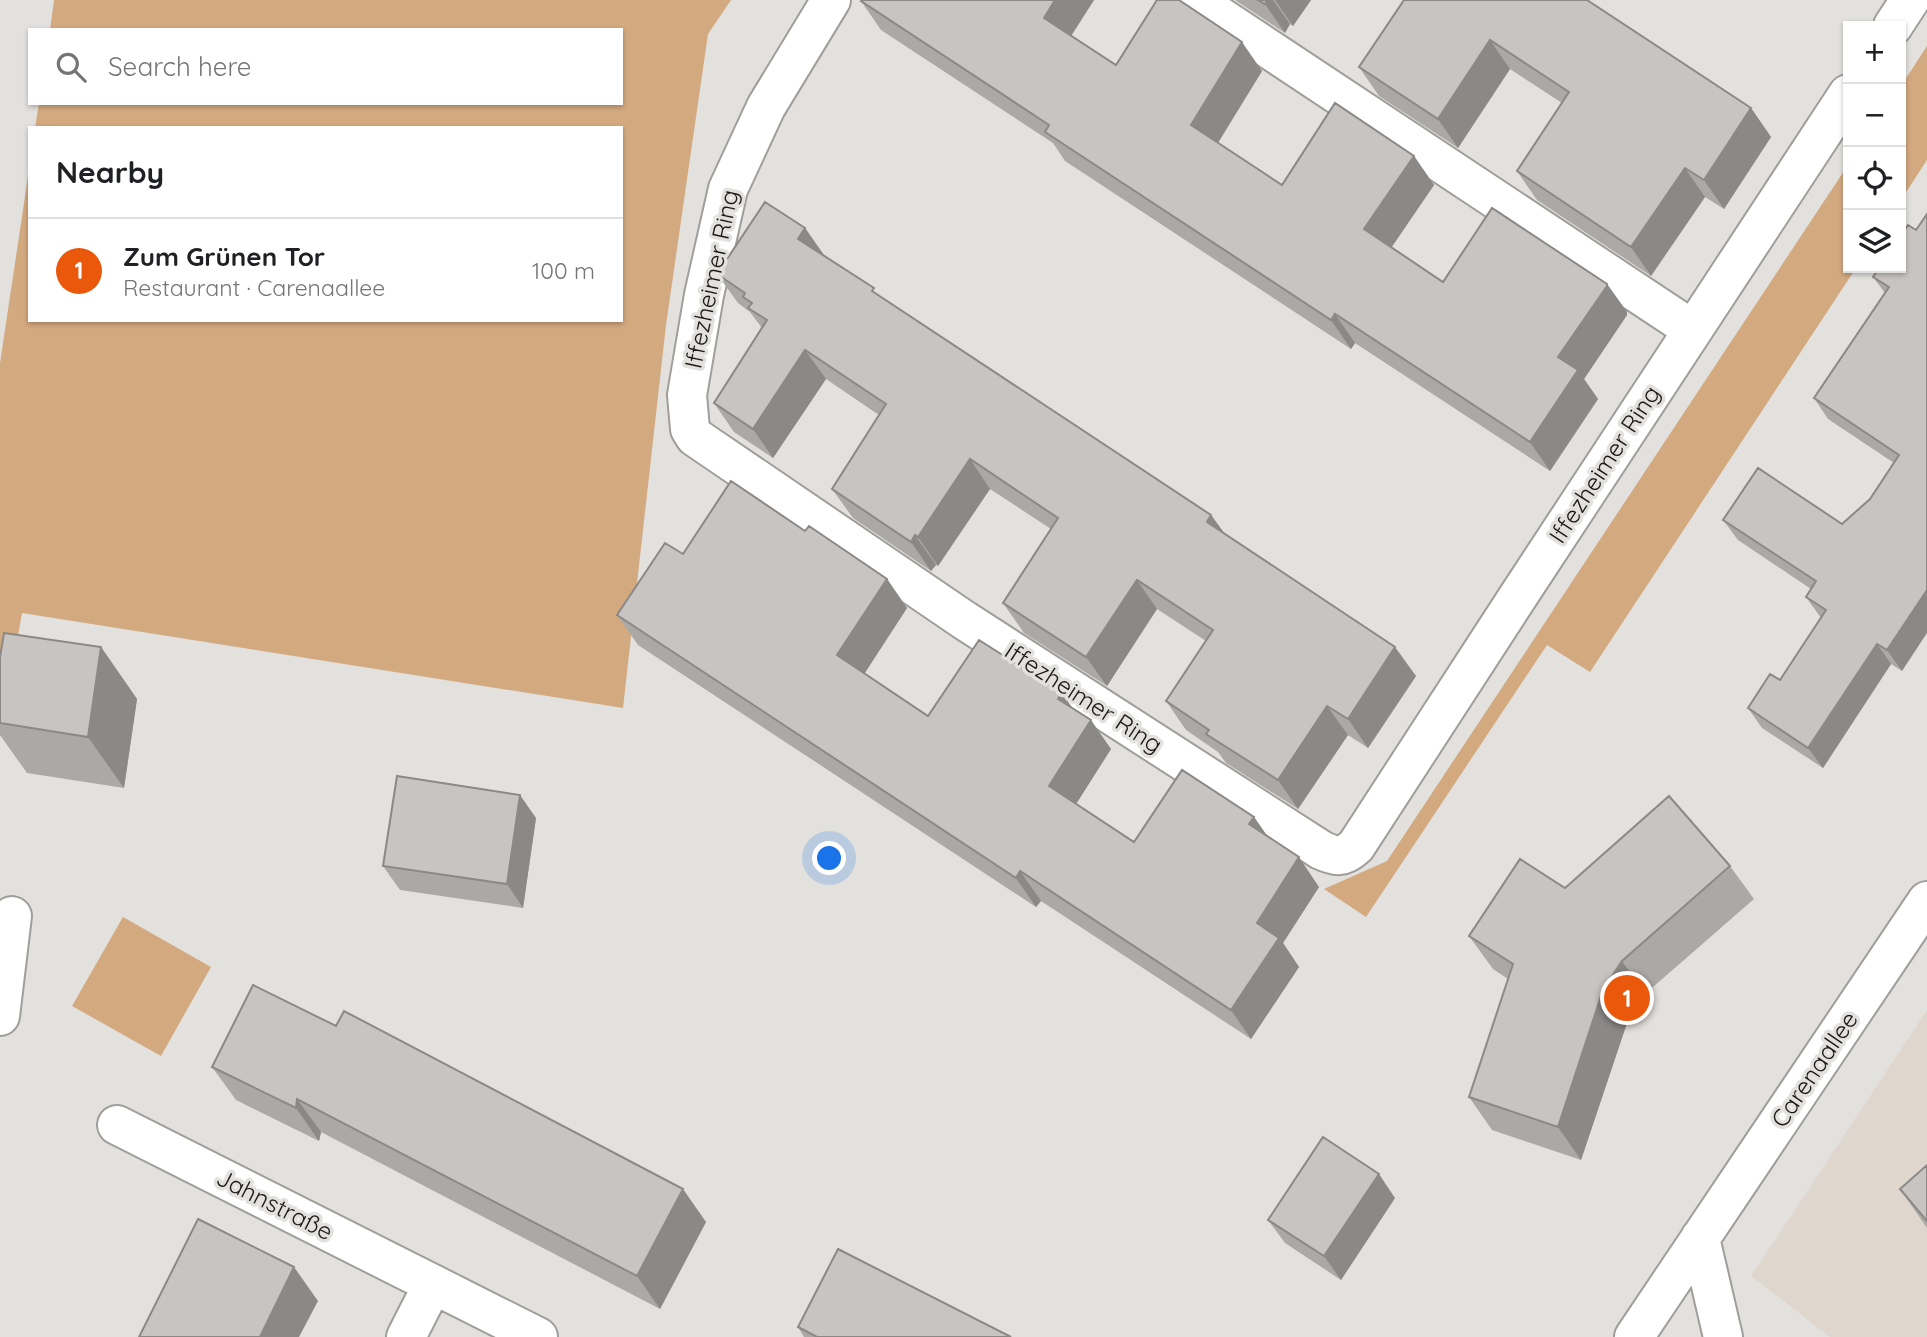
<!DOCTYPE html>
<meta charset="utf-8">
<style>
:root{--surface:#fff;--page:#f2f2f2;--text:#202124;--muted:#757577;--line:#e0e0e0;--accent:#ea580c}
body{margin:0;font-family:Quicksand,sans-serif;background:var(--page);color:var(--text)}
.controls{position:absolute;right:21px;top:21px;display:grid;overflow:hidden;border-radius:0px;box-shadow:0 2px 5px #0004}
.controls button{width:63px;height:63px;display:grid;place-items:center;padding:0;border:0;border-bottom:2px solid var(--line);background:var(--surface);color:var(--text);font:35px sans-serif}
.you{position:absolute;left:830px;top:859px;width:24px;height:24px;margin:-18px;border:5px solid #fff;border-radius:50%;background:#1a73e8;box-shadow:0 0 0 10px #1a73e833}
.badge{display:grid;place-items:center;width:46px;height:46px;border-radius:50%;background:var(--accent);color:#fff;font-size:23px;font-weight:700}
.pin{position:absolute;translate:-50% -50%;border:4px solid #fff;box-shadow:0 2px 7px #0006}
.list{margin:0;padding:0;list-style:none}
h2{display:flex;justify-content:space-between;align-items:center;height:91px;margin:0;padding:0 28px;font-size:30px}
h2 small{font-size:23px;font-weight:400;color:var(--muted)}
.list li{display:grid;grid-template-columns:46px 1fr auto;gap:21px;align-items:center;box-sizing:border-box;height:105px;padding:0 28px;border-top:2px solid var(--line)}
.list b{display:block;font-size:26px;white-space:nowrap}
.list p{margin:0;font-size:23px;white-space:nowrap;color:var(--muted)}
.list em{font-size:23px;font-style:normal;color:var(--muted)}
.icon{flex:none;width:38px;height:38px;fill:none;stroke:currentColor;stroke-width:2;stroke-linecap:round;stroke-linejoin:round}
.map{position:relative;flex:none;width:1927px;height:1337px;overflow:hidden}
.search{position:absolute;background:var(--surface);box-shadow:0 2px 5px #0004;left:28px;top:28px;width:595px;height:77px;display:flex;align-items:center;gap:18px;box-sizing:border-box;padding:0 24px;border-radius:0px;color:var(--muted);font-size:26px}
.panel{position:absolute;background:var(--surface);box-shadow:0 2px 5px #0004;left:28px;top:126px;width:595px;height:196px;border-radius:0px}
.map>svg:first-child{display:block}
.built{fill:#dfd6ce}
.green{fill:#d3a980}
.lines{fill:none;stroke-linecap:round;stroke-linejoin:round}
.minor-casing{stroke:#a09e9b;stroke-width:42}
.minor{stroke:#fff;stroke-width:38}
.wall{fill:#aba9a6}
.shaded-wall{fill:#8b8987}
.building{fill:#c7c4c1;stroke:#8b8987;stroke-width:2}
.labels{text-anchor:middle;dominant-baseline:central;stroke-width:7;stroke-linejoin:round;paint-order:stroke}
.street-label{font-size:24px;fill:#1a1918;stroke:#e3e1de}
</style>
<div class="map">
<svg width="1927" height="1337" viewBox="0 0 1927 1337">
<rect width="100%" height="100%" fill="#e3e1de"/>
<!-- built -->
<path class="built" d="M1927 1010V1337H1830L1751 1276Z"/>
<!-- green -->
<path class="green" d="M54 0H731L708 34 666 325 623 708 22 613 0 737V363L30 163V320H621V128H35L39 103H621V30H50Z
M1927 46V160L1901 200V86Z
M1848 165V268H1856L1590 672 1547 645 1366 917 1324 889 1387 861Z
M123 917 211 967 161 1056 72 1006Z"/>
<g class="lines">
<!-- minor casing -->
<g class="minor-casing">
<path id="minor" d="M831 0 766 107 728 189 704 295 687 395 690 429 695 437 964 620 1321 850C1336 857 1343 858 1356 846L1517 598 1848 94
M1195 0 1693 330
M1893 26 1910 0
M0 1016 12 916
M117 1125 538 1337
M1700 1238 1723 1337
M406 1337 433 1284
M1634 1337 1927 901"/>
</g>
<!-- minor -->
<use href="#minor" class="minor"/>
</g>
<!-- wall -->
<path class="wall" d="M862 0H1094L1071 36 1116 65 1262 71 1218 143 1282 185 1414 156 1434 185 1392 247 1443 282 1607 284 1627 312V315L1584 379 1598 399 1550 471 1355 343 1351 349 1065 161 1053 143 881 30 861 1Z
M1235 0H1311L1293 26 1290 24 1285 33Z
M1404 0 1751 108 1771 137 1724 209 1705 197 1651 276 1537 200 1517 171 1562 103 1510 69 1458 148 1379 96 1359 67Z
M805 228 825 256 878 295 1211 515 1225 534 1416 676 1368 748 1348 735 1298 809 1226 763 1218 752 1186 730 1166 701 1206 641 1157 609 1107 686 1024 633 1003 603 1051 529 990 489 938 566 936 565 931 571 853 518 832 489 879 415 826 379 773 458 734 432 714 403 762 328 750 312 738 303 717 274Z
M1916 230 1902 671 1891 664 1823 768 1762 728 1748 708 1780 680 1821 618 1806 597 1811 589 1738 540 1723 520 1842 524 1870 499 1894 463 1828 419 1814 398 1885 293 1873 277Z
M805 531 887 579 907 608 864 674 928 716 1073 709 1111 749 1076 804 1134 842 1254 817 1268 837 1319 887 1283 943 1299 967 1251 1039 1041 901 1036 907 638 645 617 615 683 554Z
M101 647 137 699 124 788 27 773 0 735V657Z
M536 818 523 908 400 890 383 866Z
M1730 866 1754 899 1645 994 1627 1023 1581 1160 1492 1130 1469 1097 1508 979 1493 969 1469 936 1565 888Z
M212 1067 706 1222 660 1309 321 1132 319 1141 236 1100Z
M1927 1165V1228L1900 1189Z
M1395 1198 1341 1280 1285 1243 1268 1220Z
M798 1327 1011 1337H804Z"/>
<!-- shaded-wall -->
<path class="shaded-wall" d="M1055 0H1094L1064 47 1044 18Z
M1267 0H1273L1290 24 1285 33 1265 4Z
M1275 0H1311L1293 26Z
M1490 40 1510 69 1458 148 1438 119Z
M1242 42 1262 71 1211 154 1191 125Z
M1751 108 1771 137 1724 209 1704 180Z
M1414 156 1434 185 1384 258 1364 229Z
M1685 168 1705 197 1651 276 1631 247Z
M805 228 825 257 798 239Z
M1607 284 1627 312V315L1584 379 1598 399 1550 471 1530 442 1558 357Z
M1335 314 1355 343 1351 349 1331 320Z
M805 350 826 379 773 458 753 429Z
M970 459 990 489 938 566 918 537Z
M1211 515 1232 544 1207 522Z
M915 535 936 565 931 571 911 542Z
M887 579 907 608 857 685 837 655Z
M1137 580 1157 609 1107 686 1086 657Z
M1927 590V633L1902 671 1887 650Z
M1877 644 1891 664 1823 768 1808 748Z
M101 647 137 699 124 788 88 737Z
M1395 647 1416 676 1368 748 1348 719Z
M1062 693 1083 723 1058 699Z
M1327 706 1348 735 1298 809 1278 780Z
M1091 720 1111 749 1069 815 1049 786Z
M520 795 536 818 523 908 507 884Z
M1254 817 1274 846 1249 824Z
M1299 857 1319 887 1283 943 1299 967 1251 1039 1231 1010 1257 923Z
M1020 871 1041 901 1036 907 1016 878Z
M1622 961 1645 994 1627 1023 1581 1160 1558 1127 1603 990Z
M297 1099 321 1132 319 1141 296 1108Z
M1379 1174 1395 1198 1341 1280 1324 1256Z
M683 1189 706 1222 660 1309 637 1276Z
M294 1267 318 1301 299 1337H260Z"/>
<!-- building -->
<path class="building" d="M862 0H1055L1044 18 1116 65 1157 0H1179L1242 42 1191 125 1282 185 1335 103 1414 156 1364 229 1443 282 1492 208 1607 284V286L1558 357 1578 370 1530 442 1335 314 1331 320 1045 132 1049 125 861 1Z
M1258 0H1267L1265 4Z
M1404 0H1587L1751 108 1704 180 1685 168 1631 247 1517 171 1569 92 1490 40 1438 119 1359 67Z
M765 202 805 228 798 239 874 288 872 291 1211 515 1207 522 1395 647 1348 719 1327 706 1278 780 1206 734 1209 730 1166 701 1213 630 1137 580 1086 657 1003 603 1058 518 970 459 918 537 915 535 911 542 832 489 886 404 805 350 753 429 714 403 767 320 748 308 752 303 743 297 745 293 717 274Z
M1927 214V590L1887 650 1877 644 1808 748 1748 708 1770 674 1780 680 1826 610 1806 597 1816 581 1723 520 1758 468 1842 524 1870 499 1899 455 1814 398 1889 287 1873 277 1879 268H1901V235L1908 225 1916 230Z
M731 481 805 531 809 526 887 579 837 655 928 716 979 640 1062 693 1058 699 1091 720 1049 786 1134 842 1182 770 1254 817 1249 824 1299 857 1257 923 1279 938 1231 1010 1020 871 1016 878 617 615 665 543 683 554Z
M4 633 101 647 88 737 0 723V657Z
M397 776 520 795 507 884 383 866Z
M1669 796 1730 866 1622 961 1603 990 1558 1127 1469 1097 1513 964 1469 936 1520 859 1565 888Z
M253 985 336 1026 344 1011 683 1189 637 1276 297 1099 296 1108 212 1067Z
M1323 1137 1379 1174 1324 1256 1268 1220Z
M1927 1165V1221L1900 1189Z
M198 1219 294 1267 260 1337H139Z
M838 1249 1011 1337H817L798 1327Z"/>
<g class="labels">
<!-- street labels -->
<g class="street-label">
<text transform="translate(711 279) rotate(-78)">Iffezheimer Ring</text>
<text transform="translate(1604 464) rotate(-57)">Iffezheimer Ring</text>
<text transform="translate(1084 697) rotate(33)">Iffezheimer Ring</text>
<text transform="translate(1814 1069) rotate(-56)">Carenaallee</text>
<text transform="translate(275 1204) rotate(27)">Jahnstraße</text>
</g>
</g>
</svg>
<div class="controls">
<button>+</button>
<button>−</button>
<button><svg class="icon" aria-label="locate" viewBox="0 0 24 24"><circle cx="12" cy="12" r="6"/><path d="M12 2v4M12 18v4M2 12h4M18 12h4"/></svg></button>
<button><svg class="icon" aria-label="layers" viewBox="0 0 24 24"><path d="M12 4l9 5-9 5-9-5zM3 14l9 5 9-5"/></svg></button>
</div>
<div class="you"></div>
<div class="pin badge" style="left:1627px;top:998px">1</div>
<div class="search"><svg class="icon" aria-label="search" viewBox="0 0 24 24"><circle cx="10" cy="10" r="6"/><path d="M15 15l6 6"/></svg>Search here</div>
<section class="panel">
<h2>Nearby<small></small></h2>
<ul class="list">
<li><span class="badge">1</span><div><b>Zum Grünen Tor</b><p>Restaurant · Carenaallee</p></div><em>100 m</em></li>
</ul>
</section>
</div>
